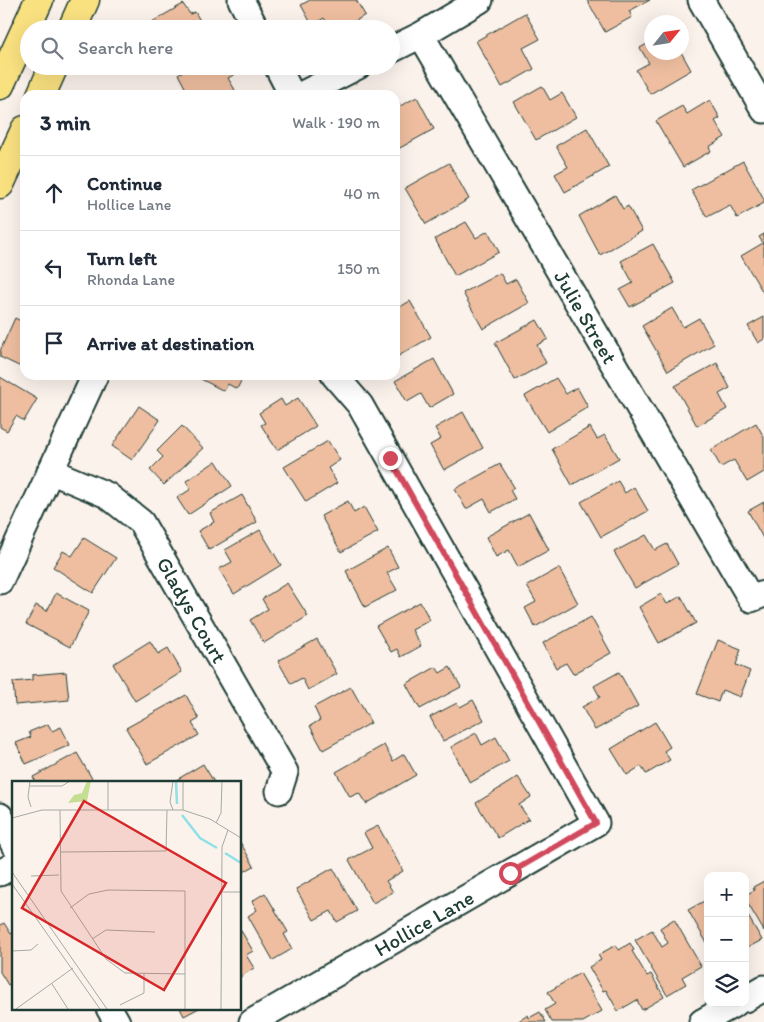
<!DOCTYPE html>
<meta charset="utf-8">
<style>
:root{--surface:#fff;--page:#f2f2f3;--text:#1f2937;--muted:#747a83;--line:#e0e1e3}
body{margin:0;font-family:Itim,sans-serif;background:var(--page);color:var(--text)}
.controls{position:absolute;right:15px;bottom:15px;display:grid;overflow:hidden;border-radius:10px;box-shadow:0 5px 20px #0002}
.controls button{width:45px;height:45px;display:grid;place-items:center;padding:0;border:0;border-bottom:1px solid var(--line);background:var(--surface);color:var(--text);font:25px sans-serif}
.compass{position:absolute;left:644px;top:15px;width:45px;height:45px;border-radius:50%;background:var(--surface);box-shadow:0 5px 20px #0002;rotate:60deg}
.stop{position:absolute;width:15px;height:15px;margin:-11px;border:4px solid #d1495b;border-radius:50%;background:#fff}
.stop.end{background:#d1495b;border-color:#fff;box-shadow:0 1px 5px #0008}
.list{margin:0;padding:0;list-style:none}
h2{display:flex;justify-content:space-between;align-items:center;height:65px;margin:0;padding:0 20px;font-size:21px}
h2 small{font-size:16px;font-weight:400;color:var(--muted)}
.list li{display:grid;grid-template-columns:32px 1fr auto;gap:15px;align-items:center;box-sizing:border-box;height:75px;padding:0 20px;border-top:1px solid var(--line)}
.list b{display:block;font-size:19px;white-space:nowrap}
.list p{margin:0;font-size:16px;white-space:nowrap;color:var(--muted)}
.list em{font-size:16px;font-style:normal;color:var(--muted)}
.icon{flex:none;width:28px;height:28px;fill:none;stroke:currentColor;stroke-width:2;stroke-linecap:round;stroke-linejoin:round}
.map{position:relative;flex:none;width:764px;height:1022px;overflow:hidden}
.search{position:absolute;background:var(--surface);box-shadow:0 5px 20px #0002;left:20px;top:20px;width:380px;height:55px;display:flex;align-items:center;gap:12px;box-sizing:border-box;padding:0 18px;border-radius:28px;color:var(--muted);font-size:19px}
.panel{position:absolute;background:var(--surface);box-shadow:0 5px 20px #0002;left:20px;top:90px;width:380px;height:290px;border-radius:15px}
.map>svg:first-child{display:block}
.building{fill:#efbea0;stroke:#1f3d34}
.lines{fill:none;stroke-linecap:round;stroke-linejoin:round}
.minor-casing{stroke:#1f3d34;stroke-width:29}
.major-casing{stroke:#1f3d34;stroke-width:31}
.minor{stroke:#fff;stroke-width:25}
.major{stroke:#fae180;stroke-width:28}
.route{stroke:#d1495b;stroke-width:6}
.labels{text-anchor:middle;dominant-baseline:central;stroke-width:4;stroke-linejoin:round;paint-order:stroke}
.street-label{font-size:21px;fill:#1f3d34;stroke:#fff}
.inset-river{fill:none;stroke:#8fe1e7;stroke-width:2.5}
.inset-road{fill:none;stroke:#a4aaa2;stroke-width:1}
.view{fill:#d62828;fill-opacity:0.15;stroke:#d62828;stroke-width:2.5}
.inset-edge{fill:none;stroke:#1f3d34;stroke-width:2.5}
</style>
<div class="map">
<svg width="764" height="1022" viewBox="0 0 764 1022">
<rect width="100%" height="100%" fill="#fcf2ec"/>
<filter id="ink" filterUnits="userSpaceOnUse"><feTurbulence type="fractalNoise" baseFrequency=".02" numOctaves="2"/><feDisplacementMap in="SourceGraphic" scale="10" xChannelSelector="R" yChannelSelector="G"/><feConvolveMatrix kernelMatrix="1 2 1 2 8 2 1 2 1" color-interpolation-filters="sRGB"/></filter>
<g filter="url(#ink)">
<!-- building -->
<path class="building" d="M310 0H356L365 15 343 29H330L324 18 312 25 301 5Z
M587 0H650L629 11 632 17 605 32Z
M183 4 190 14 195 12 205 29H153L150 23Z
M525 13 540 39 523 48 534 69 502 87 476 41Z
M652 41V52H681L691 70 650 94 636 70 649 63 640 48Z
M192 66H236L239 72 228 78 235 90 227 95H189L178 74Z
M542 86 550 100 562 93 576 117 536 140 514 102Z
M395 97 400 106 417 97 434 129 398 149 395 143Z
M710 100 720 118 715 121 725 137 709 147 711 151 683 167 656 121 682 106 687 114Z
M587 128 609 167 565 192 555 174 568 167 556 146Z
M743 161 764 199V203L737 218 730 205 707 217 691 190Z
M449 163 469 199 426 224 405 188Z
M615 195 623 209 628 206 642 231 600 255 579 216Z
M466 222 476 238 488 231 499 252 455 276 435 239Z
M764 234V294L741 256 763 243 759 237Z
M653 244 675 283 630 307 620 290 633 283 621 261Z
M500 273 506 284 516 279 529 303 483 329 463 293Z
M410 301 431 337 395 358V310Z
M672 308 683 327 699 318 714 344 668 371 642 326Z
M764 317V339L758 343 748 326Z
M15 318 25 323V369L0 357V351Z
M537 320 548 339 537 345 546 363 515 380 495 343Z
M434 359 453 394 429 408 421 394 407 402 395 381Z
M717 363 730 388 719 394 727 409 697 426 675 386Z
M199 375H244L237 389 228 384 224 391 197 377Z
M0 377 37 399 24 421 16 416 7 431 0 427Z
M556 378 566 394 577 387 588 407 547 432 525 396Z
M298 398 316 426 277 450 261 425 265 423 259 413 281 399 285 406Z
M139 406 160 420 132 460 112 446Z
M463 412 483 448 444 470 430 445 441 439 435 428Z
M756 423 764 437V472L747 482 734 460 721 467 711 450Z
M182 426 203 448 164 485 150 470 163 457 157 451Z
M590 427 597 439 605 435 619 458 572 485 552 449Z
M328 441 340 460 328 468 337 483 306 502 284 467Z
M216 461 232 486 188 515 177 498 191 489 186 481Z
M500 464 514 487 510 490 515 499 491 512 484 499 466 509 455 489Z
M618 481 625 493 634 487 648 511 601 537 581 502Z
M242 495 257 522 209 550 198 531 214 522 210 513Z
M348 501 354 513 364 507 378 532 341 552 321 516Z
M764 502V540L748 511Z
M529 513 549 550 518 567 509 550 496 557 486 537Z
M260 530 281 565 234 594 219 569 232 562 225 550Z
M646 535 655 550 667 544 678 564 635 588 614 552Z
M84 538 116 558 93 593 53 567 63 551 72 556Z
M388 548 398 567 387 573 397 590 365 607 346 571Z
M559 568 578 603 535 627 525 608 536 602 527 586Z
M287 583 308 616 264 643 250 620 268 609 262 599Z
M56 593 89 611 70 647 26 624 36 605 47 611Z
M661 594 667 604 681 596 696 623 659 643 639 607Z
M420 602 430 620 412 630 421 646 401 657 397 649 391 652 376 626Z
M591 617 611 653 573 674 566 663 556 668 543 643Z
M317 639 337 674 308 690 302 678 291 684 278 661Z
M718 640 741 649 736 665 750 671 740 697 722 690 718 702 697 694Z
M150 641 158 654 168 648 182 672 135 701 113 664Z
M436 667 440 673 450 667 461 687 420 709 406 684Z
M66 672 69 700 15 705 13 682 32 680V675Z
M619 672 638 706 595 730 582 707 600 697 594 686Z
M351 687 371 723 323 750 310 726 320 720 314 707Z
M186 695 199 719 192 723 199 735 147 764 126 728Z
M473 700 484 720 443 741 430 717 457 703 460 707Z
M655 722 670 747 664 751 670 760 646 774 641 766 627 775 611 749Z
M48 724 52 731 61 727 70 745 26 764 16 743 31 737 29 732Z
M476 733 482 745 496 737 509 761 470 783 451 747Z
M384 745 393 761 404 754 416 775 366 804 359 793 350 797 336 772Z
M77 753 94 782H36L33 777Z
M203 764 214 782H173Z
M518 777 531 797 519 805 529 819 498 838 476 803Z
M378 826 403 871 386 881 393 892 373 903 349 860 372 848 364 833Z
M240 842 254 866 240 874Z
M333 868 357 911 337 922 331 911 314 920 296 889Z
M764 881V931L745 899V895L755 890 753 887Z
M265 893 288 932 284 934 292 949 273 960 248 916 257 910 252 901Z
M706 900 708 902V945L688 910Z
M745 911 762 940 745 949Z
M674 919 701 966 682 977 686 984 667 995 635 940 652 930 662 947 668 943 660 928Z
M4 923 11 934 14 932V982L8 985 0 972V925Z
M240 929 253 951 246 955 254 968 240 977Z
M630 943 634 950 632 951 647 976 651 974 664 997 642 1010 637 1000 618 1011 606 990 603 991 589 967 601 960 598 955 616 945 619 950Z
M580 973 602 1011 583 1022H552L545 1010 555 1004 548 992Z
M180 1008H199L184 1016Z
M540 1012 546 1022H517L528 1015 529 1018Z"/>
<g class="lines">
<!-- minor casing -->
<g class="minor-casing">
<path id="minor" d="M241 0 256 29
M701 0 764 110
M421 35 751 599 764 594
M391 50 421 35 480 0
M277 66 292 95
M301 95 358 66
M50 471 107 495 141 522 285 772 279 791
M0 581 95 375
M0 816 14 845
M0 873 14 865
M745 999 764 988
M109 1008 117 1022
M252 1022 596 823 360 405 334 375
M702 1022 736 1003"/>
</g>
<!-- major casing -->
<g class="major-casing">
<path id="major" d="M72 29 85 0
M0 85 39 0
M41 95 54 66
M0 184 25 130"/>
</g>
<!-- minor -->
<use href="#minor" class="minor"/>
<!-- major -->
<use href="#major" class="major"/>
</g>
</g>
<g class="lines" filter="url(#ink)">
<!-- route -->
<path class="route" d="M390 458 596 823 510 873"/>
</g>
<g class="labels">
<!-- street labels -->
<g class="street-label">
<text transform="translate(586 317) rotate(60)">Julie Street</text>
<text transform="translate(192 610) rotate(60)">Gladys Court</text>
<text transform="translate(424 923) rotate(-30)">Hollice Lane</text>
</g>
</g>
<!-- overview -->
<g transform="translate(12 781)">
<rect width="229" height="229" fill="#fcf2ec"/>
<path d="M75 0H79L75 20 56 22 62 14 70 12Z" fill="#c4de94"/>
<path class="inset-river" d="M164 0 165 23M170 34 188 57 205 67M213 72 229 82"/>
<path class="inset-road" d="M18 0 16 16 19 26M161 0 158 21 161 29M171 0V29M18 5H50L58 0M48 29 49 110 94 178 113 192 173 193M96 29V0M0 37 30 29H171L198 38 229 57M204 42 209 32 210 0M49 71 154 70 155 29M0 91 95 228M19 95 47 94M0 103 88 228M209 111H229M58 127 77 113 96 109 173 110V228M80 158 94 149 143 151M0 170 19 169 26 163M40 203 56 228M108 224 132 212V193M4 228 61 187M209 228 210 66 216 49"/>
<path class="view" d="M72 20 214 102 152 209 10 127Z"/>
<rect width="229" height="229" class="inset-edge"/>
</g>
</svg>
<div class="controls">
<button>+</button>
<button>−</button>
<button><svg class="icon" aria-label="layers" viewBox="0 0 24 24"><path d="M12 4l9 5-9 5-9-5zM3 14l9 5 9-5"/></svg></button>
</div>
<svg class="compass" viewBox="-18 -18 36 36"><path d="M0-13l5 13h-10z" fill="#e53935"/><path d="M0 13l5-13h-10z" fill="#747a83"/></svg>
<div class="stop" style="left:510px;top:873px"></div>
<div class="stop end" style="left:390px;top:458px"></div>
<div class="search"><svg class="icon" aria-label="search" viewBox="0 0 24 24"><circle cx="10" cy="10" r="6"/><path d="M15 15l6 6"/></svg>Search here</div>
<section class="panel">
<h2>3 min<small>Walk · 190 m</small></h2>
<ul class="list">
<li><svg class="icon" aria-label="ahead" viewBox="0 0 24 24"><path d="M12 20V5M6 11l6-6 6 6"/></svg><div><b>Continue</b><p>Hollice Lane</p></div><em>40 m</em></li>
<li><svg class="icon" aria-label="left" viewBox="0 0 24 24"><path d="M17 20v-9H6M10 6l-5 5 5 5"/></svg><div><b>Turn left</b><p>Rhonda Lane</p></div><em>150 m</em></li>
<li><svg class="icon" aria-label="arrive" viewBox="0 0 24 24"><path d="M6 21V4h12l-3 4 3 4H6"/></svg><div><b>Arrive at destination</b></div></li>
</ul>
</section>
</div>
